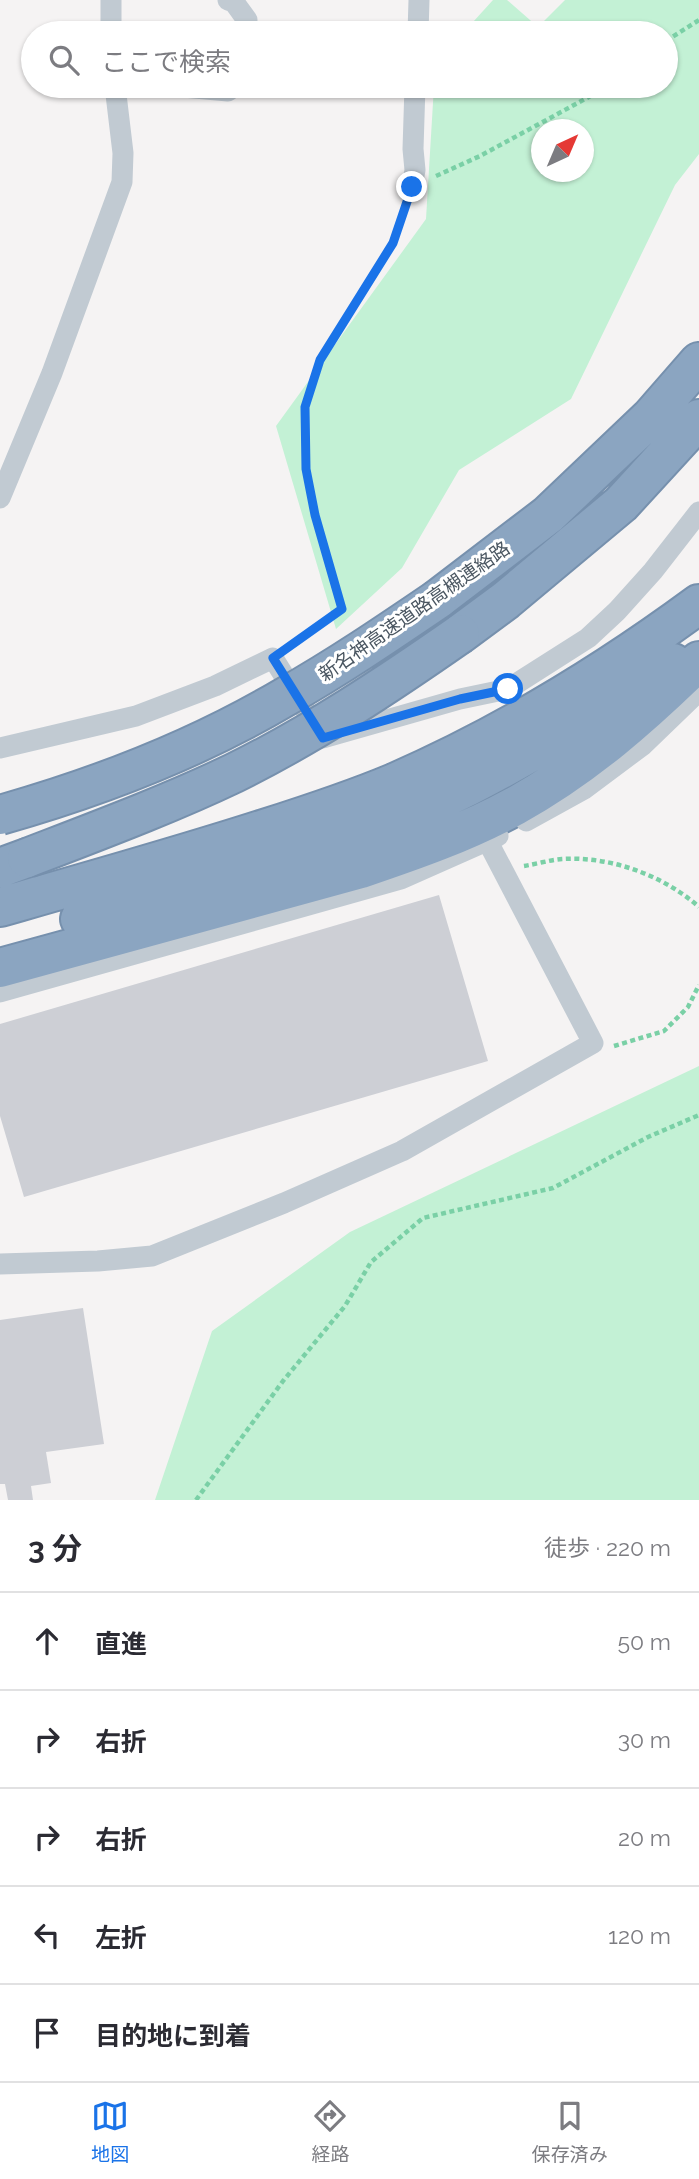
<!DOCTYPE html>
<html lang="ja">
<meta charset="utf-8">
<style>
:root{--surface:#fff;--page:#f7f7f7;--text:#2b2b33;--muted:#7c7c81;--line:#e1e1e2;--accent:#1a73e8}
body{margin:0;font-family:Raleway,"Noto Sans JP",sans-serif;background:var(--page);color:var(--text)}
.compass{position:absolute;left:531px;top:119px;width:63px;height:63px;border-radius:50%;background:var(--surface);box-shadow:0 2px 5px #0004;rotate:44deg}
.stop{position:absolute;width:21px;height:21px;margin:-16px;border:5px solid #1a73e8;border-radius:50%;background:#fff}
.stop.end{background:#1a73e8;border-color:#fff;box-shadow:0 2px 7px #0008}
.list{margin:0;padding:0;list-style:none}
h2{display:flex;justify-content:space-between;align-items:center;height:91px;margin:0;padding:0 28px;font-size:30px}
h2 small{font-size:23px;font-weight:400;color:var(--muted)}
.list li{display:grid;grid-template-columns:46px 1fr auto;gap:21px;align-items:center;box-sizing:border-box;height:98px;padding:0 28px;border-top:2px solid var(--line)}
.list b{display:block;font-size:26px;white-space:nowrap}
.list em{font-size:23px;font-style:normal;color:var(--muted)}
.icon{flex:none;width:38px;height:38px;fill:none;stroke:currentColor;stroke-width:2;stroke-linecap:round;stroke-linejoin:round}
.map{position:relative;flex:none;width:699px;height:1500px;overflow:hidden}
.search{position:absolute;background:var(--surface);box-shadow:0 2px 5px #0004;left:21px;right:21px;top:21px;height:77px;display:flex;align-items:center;gap:18px;box-sizing:border-box;padding:0 24px;border-radius:38px;color:var(--muted);font-size:26px}
.sheet{height:581px;background:var(--surface)}
nav{display:flex;justify-content:space-around;align-items:center;box-sizing:border-box;height:98px;border-top:2px solid var(--line);background:var(--surface);font-size:19px;color:var(--muted)}
nav a{display:grid;justify-items:center;gap:4px}
nav .on{color:var(--accent)}
.map>svg:first-child{display:block}
.green{fill:#c3f1d5;fill-rule:evenodd}
.building{fill:#cdcfd5}
.lines{fill:none;stroke-linecap:round;stroke-linejoin:round}
.motorway-casing{stroke:#7690ad;stroke-width:42}
.path{stroke:#7ad0a6;stroke-width:4.5;stroke-dasharray:5 3.5;stroke-linecap:butt}
.minor{stroke:#c1cad2;stroke-width:21}
.motorway{stroke:#8ba5c1;stroke-width:38}
.motorway-bridge-casing{stroke:#7690ad;stroke-width:42;stroke-linecap:butt}
.motorway-bridge{stroke:#8ba5c1;stroke-width:38}
.route{stroke:#1a73e8;stroke-width:9}
.labels{text-anchor:middle;dominant-baseline:central;stroke-width:6;stroke-linejoin:round;paint-order:stroke}
.street-label{font-size:19px;fill:#4a5661;stroke:#fff}
</style>
<div class="map">
<svg width="699" height="1500" viewBox="0 0 699 1500">
<rect width="100%" height="100%" fill="#f5f3f3"/>
<!-- green -->
<path class="green" d="M493 0H507L538 27 565 0H699V154L675 185 571 399 459 470 402 568 336 629 276 426 426 219 434 86H666V33H463ZM542 130H584V172H542Z
M699 1066V1500H155L212 1331 350 1232Z"/>
<!-- building -->
<path class="building" d="M439 895 488 1061 24 1197 0 1116V1024Z
M83 1308 104 1444 46 1452 51 1483 31 1486 33 1500H8L5 1484H0V1320Z"/>
<g class="lines">
<!-- motorway casing -->
<g class="motorway-casing">
<path id="motorway" d="M438 599 548 515 651 417 699 362
M460 634 506 600 621 504 699 419
M0 868 27 858
M0 907C88 882 177 857 264 829 308 815 351 801 394 783 502 736 604 674 699 604
M80 919C211 882 345 848 467 787 539 751 605 706 673 663
M0 968 361 869C414 851 466 833 515 806 584 768 643 716 699 661"/>
</g>
<!-- path -->
<path class="path" d="M666 41 699 20
M436 176 480 156 609 86
M289 647 342 609C319 530 283 440 320 360 340 318 375 284 393 242 398 230 401 218 405 206
M524 866C536 864 550 860 562 859 610 856 663 875 699 907
M614 1046 664 1031 688 1007 699 985
M196 1500 283 1381 345 1306 371 1262 423 1218 553 1188 648 1137 699 1115"/>
<!-- minor -->
<path class="minor" d="M111 0V33
M228 0 234 2 247 20 246 33
M418 33 419 0
M172 86 228 91 235 86
M412 187 415 170 413 149 415 86
M0 498 52 373 122 182 123 153 115 86
M0 748 136 716 215 686 273 658 323 738 460 699 508 689 588 638 617 611 653 571 699 512
M526 821 584 789 643 745 699 691
M0 992 401 879 498 836
M0 1264 98 1261 152 1256 284 1203 402 1151 593 1043 488 842"/>
<!-- motorway -->
<use href="#motorway" class="motorway"/>
<!-- motorway-bridge casing -->
<g class="motorway-bridge-casing">
<path id="motorway-bridge" d="M0 815C99 787 197 749 285 697 338 667 388 633 438 599
M27 858C97 831 167 805 234 773 313 734 387 685 460 634"/>
</g>
<!-- motorway-bridge -->
<use href="#motorway-bridge" class="motorway-bridge"/>
</g>
<g class="lines">
<!-- route -->
<path class="route" d="M412 187 393 243 320 360 305 407 306 469 315 515 342 609 273 658 323 738 460 699 508 689"/>
</g>
<g class="labels">
<!-- street labels -->
<g class="street-label">
<text transform="translate(414 611) rotate(-35)">新名神高速道路高槻連絡路</text>
</g>
</g>
</svg>
<svg class="compass" viewBox="-18 -18 36 36"><path d="M0-13l5 13h-10z" fill="#e53935"/><path d="M0 13l5-13h-10z" fill="#7c7c81"/></svg>
<div class="stop" style="left:508px;top:689px"></div>
<div class="stop end" style="left:412px;top:187px"></div>
<div class="search"><svg class="icon" aria-label="search" viewBox="0 0 24 24"><circle cx="10" cy="10" r="6"/><path d="M15 15l6 6"/></svg>ここで検索</div>
</div>
<section class="sheet">
<h2>3 分<small>徒歩 · 220 m</small></h2>
<ul class="list">
<li><svg class="icon" aria-label="ahead" viewBox="0 0 24 24"><path d="M12 20V5M6 11l6-6 6 6"/></svg><div><b>直進</b></div><em>50 m</em></li>
<li><svg class="icon" aria-label="right" viewBox="0 0 24 24"><path d="M7 20v-9h11M14 6l5 5-5 5"/></svg><div><b>右折</b></div><em>30 m</em></li>
<li><svg class="icon" aria-label="right" viewBox="0 0 24 24"><path d="M7 20v-9h11M14 6l5 5-5 5"/></svg><div><b>右折</b></div><em>20 m</em></li>
<li><svg class="icon" aria-label="left" viewBox="0 0 24 24"><path d="M17 20v-9H6M10 6l-5 5 5 5"/></svg><div><b>左折</b></div><em>120 m</em></li>
<li><svg class="icon" aria-label="arrive" viewBox="0 0 24 24"><path d="M6 21V4h12l-3 4 3 4H6"/></svg><div><b>目的地に到着</b></div></li>
</ul>
</section>
<nav>
<a class="on"><svg class="icon" aria-label="map" viewBox="0 0 24 24"><path d="M3 6l6-2 6 2 6-2v14l-6 2-6-2-6 2zM9 4v14M15 6v14"/></svg>地図</a>
<a><svg class="icon" aria-label="directions" viewBox="0 0 24 24"><path d="M12 3l9 9-9 9-9-9zM9 14v-3h6M13 9l2 2-2 2"/></svg>経路</a>
<a><svg class="icon" aria-label="saved" viewBox="0 0 24 24"><path d="M7 4h10v16l-5-4-5 4z"/></svg>保存済み</a>
</nav>
